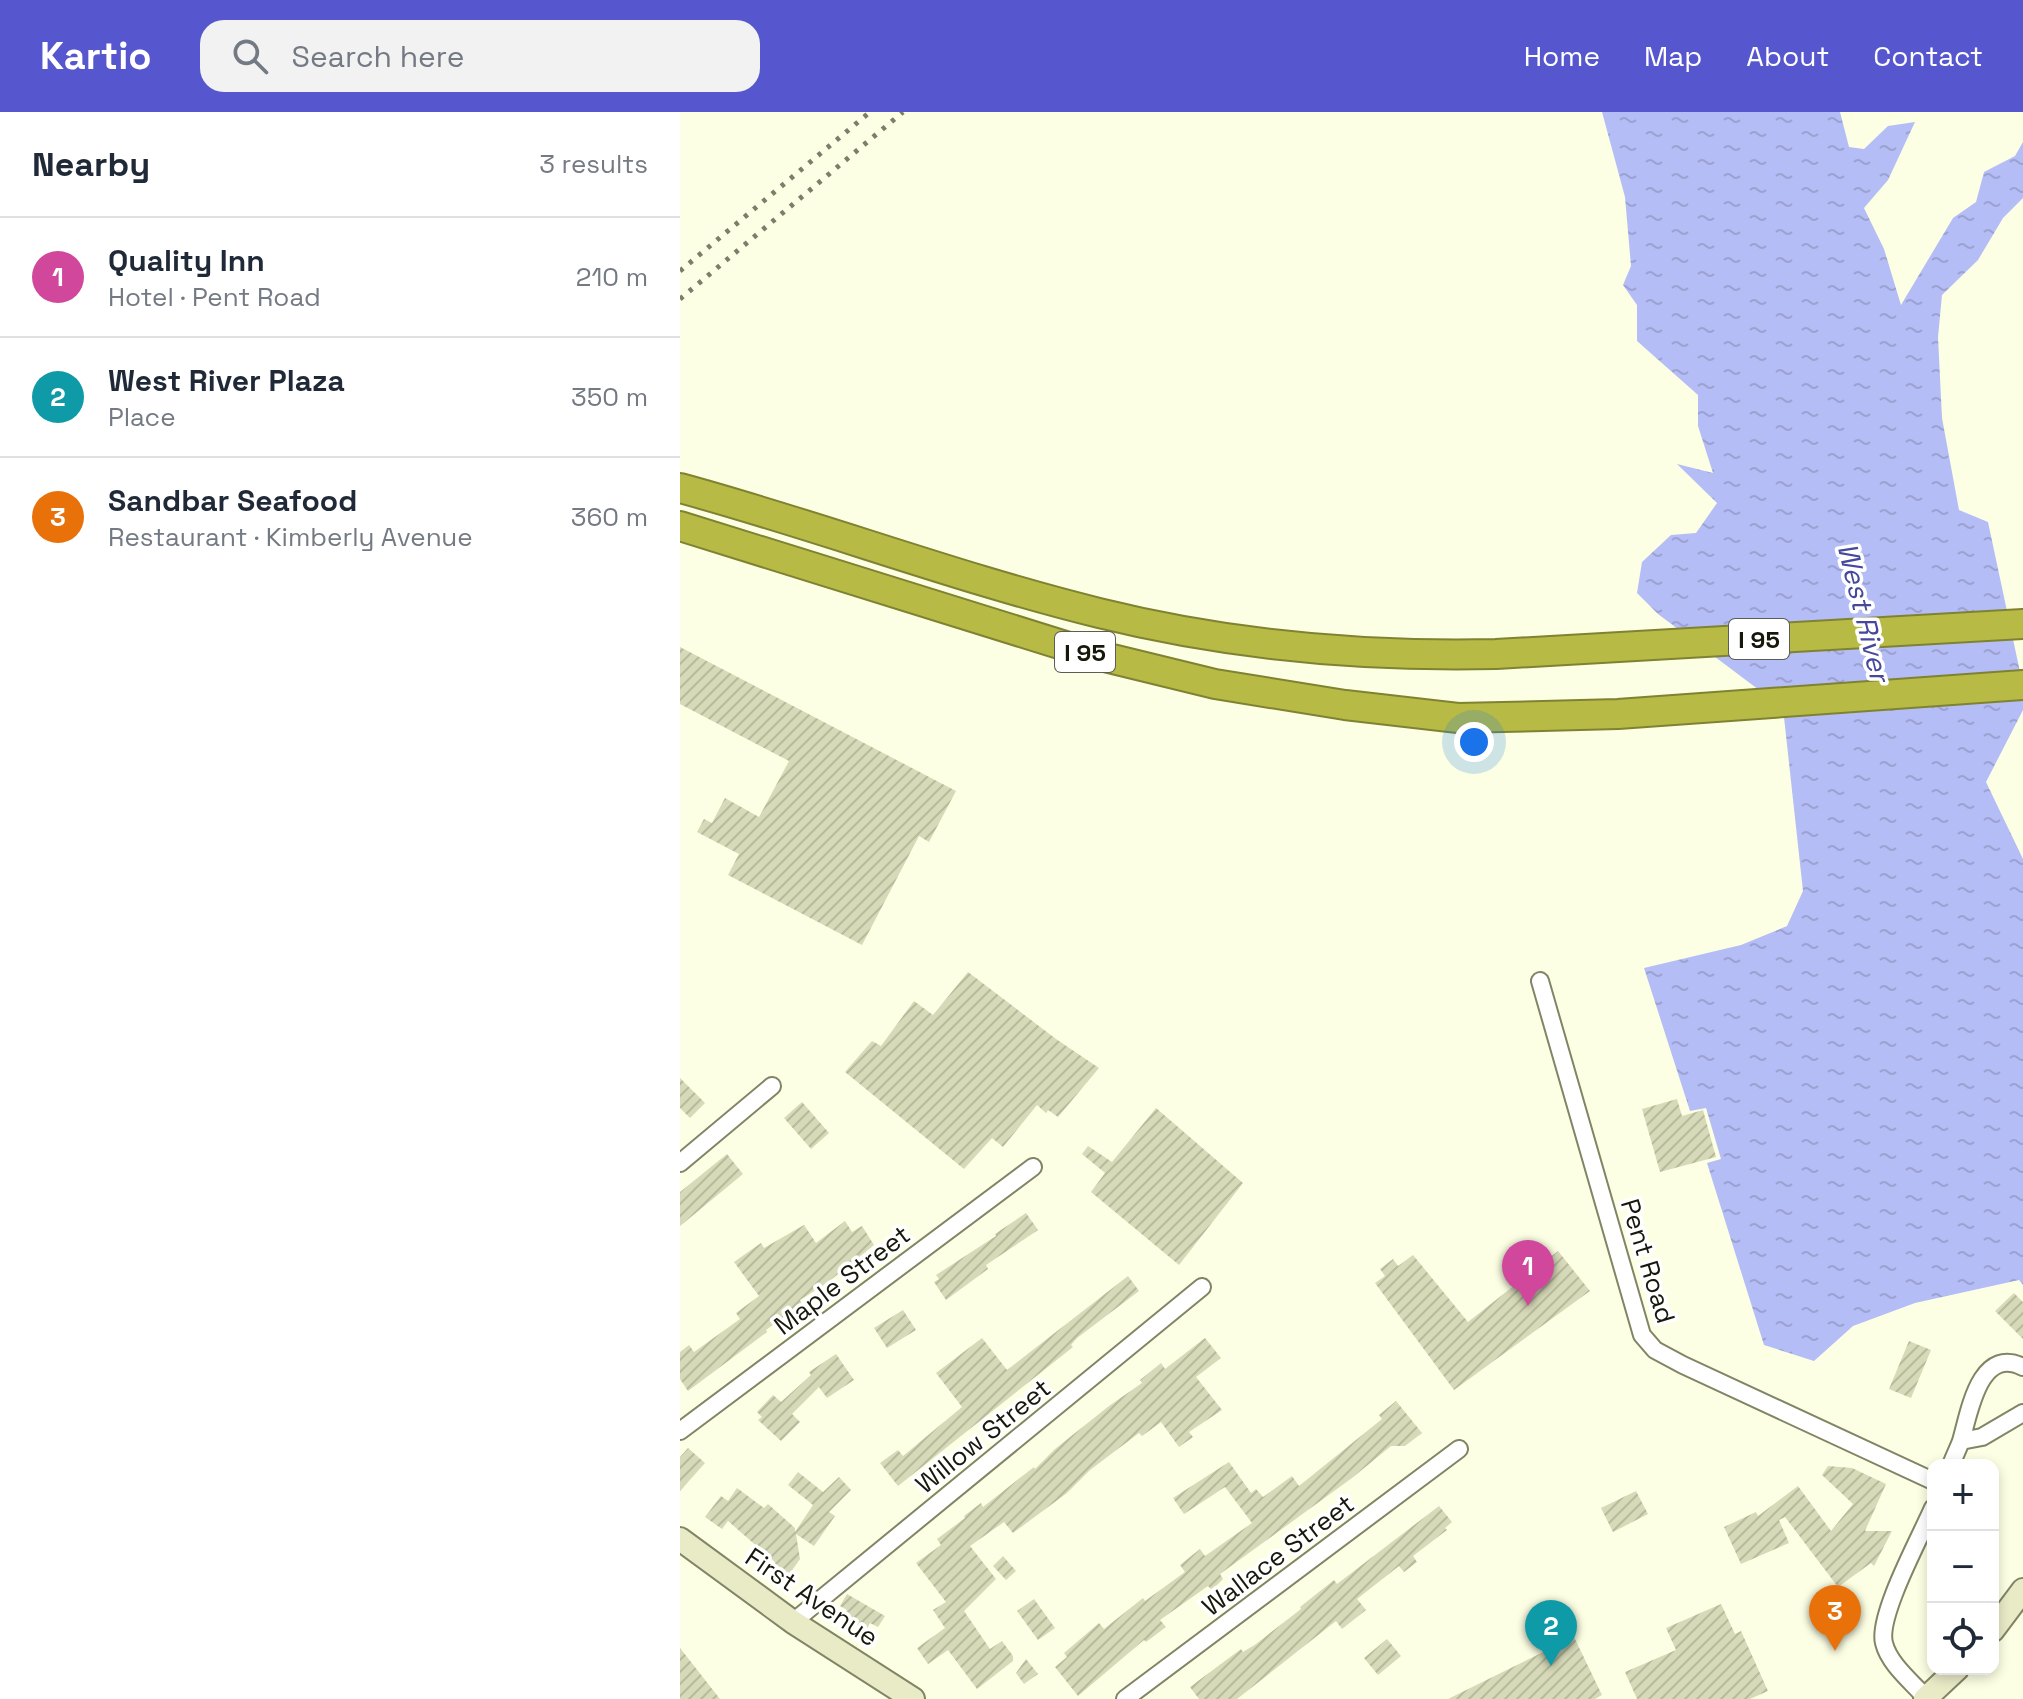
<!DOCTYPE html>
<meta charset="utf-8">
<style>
:root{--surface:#fff;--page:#f2f2f3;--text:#1f2937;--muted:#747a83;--line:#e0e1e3;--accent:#5657ce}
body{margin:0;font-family:"Space Grotesk",sans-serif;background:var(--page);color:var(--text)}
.controls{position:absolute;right:24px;bottom:24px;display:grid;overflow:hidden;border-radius:16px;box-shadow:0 4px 12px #0003}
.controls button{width:72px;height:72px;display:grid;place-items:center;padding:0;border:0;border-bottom:2px solid var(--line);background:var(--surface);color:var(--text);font:40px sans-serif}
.you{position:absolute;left:794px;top:630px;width:28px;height:28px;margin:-20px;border:6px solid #fff;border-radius:50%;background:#1a73e8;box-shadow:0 0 0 12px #1a73e833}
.badge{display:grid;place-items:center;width:52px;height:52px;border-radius:50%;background:var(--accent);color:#fff;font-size:26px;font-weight:700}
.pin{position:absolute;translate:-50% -66px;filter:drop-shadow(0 2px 4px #0008)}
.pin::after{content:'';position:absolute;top:42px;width:28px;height:24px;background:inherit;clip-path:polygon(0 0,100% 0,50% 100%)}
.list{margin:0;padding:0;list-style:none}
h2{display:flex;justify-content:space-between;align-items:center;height:104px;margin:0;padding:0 32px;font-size:34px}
h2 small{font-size:26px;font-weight:400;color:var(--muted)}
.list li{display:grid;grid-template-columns:52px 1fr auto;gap:24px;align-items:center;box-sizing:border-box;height:120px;padding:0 32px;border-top:2px solid var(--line)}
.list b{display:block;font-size:30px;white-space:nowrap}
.list p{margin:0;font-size:26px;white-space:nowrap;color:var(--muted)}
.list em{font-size:26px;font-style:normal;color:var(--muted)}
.icon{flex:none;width:44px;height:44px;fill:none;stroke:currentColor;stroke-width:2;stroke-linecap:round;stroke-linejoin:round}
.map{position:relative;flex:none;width:1343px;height:1587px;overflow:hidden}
header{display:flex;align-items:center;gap:48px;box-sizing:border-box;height:112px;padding:0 40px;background:var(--accent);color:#fff}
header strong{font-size:38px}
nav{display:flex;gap:44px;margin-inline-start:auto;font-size:28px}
.search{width:560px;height:72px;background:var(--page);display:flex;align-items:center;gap:20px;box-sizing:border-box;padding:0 28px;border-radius:24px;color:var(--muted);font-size:30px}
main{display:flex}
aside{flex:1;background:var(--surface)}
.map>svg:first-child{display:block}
.water{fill:url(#water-ripples)}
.building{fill:url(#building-hatch)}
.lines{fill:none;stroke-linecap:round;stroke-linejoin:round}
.minor-casing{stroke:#828565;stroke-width:20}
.secondary-casing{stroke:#828565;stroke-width:26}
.motorway-casing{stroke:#7f8231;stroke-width:32}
.minor{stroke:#fff;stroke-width:16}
.secondary{stroke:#e9ebc7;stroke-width:22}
.motorway{stroke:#b7bb45;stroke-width:28}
.rail{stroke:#7c7e6b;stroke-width:5;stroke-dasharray:4 8;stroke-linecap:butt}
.labels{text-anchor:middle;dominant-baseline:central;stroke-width:7;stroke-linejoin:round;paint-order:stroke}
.shield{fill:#fff;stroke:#5d5d55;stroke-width:2}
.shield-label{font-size:24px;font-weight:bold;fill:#17180c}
.street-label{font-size:26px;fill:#17180c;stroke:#fff}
.water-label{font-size:28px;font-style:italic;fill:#45489b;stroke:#fff}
</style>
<header>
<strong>Kartio</strong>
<div class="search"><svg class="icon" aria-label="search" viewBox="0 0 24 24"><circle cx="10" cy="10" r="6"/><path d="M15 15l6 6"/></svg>Search here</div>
<nav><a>Home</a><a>Map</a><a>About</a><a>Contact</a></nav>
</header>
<main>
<aside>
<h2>Nearby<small>3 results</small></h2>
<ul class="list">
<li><span class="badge" style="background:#d1479c">1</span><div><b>Quality Inn</b><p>Hotel · Pent Road</p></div><em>210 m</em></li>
<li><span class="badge" style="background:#0f9aa8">2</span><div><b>West River Plaza</b><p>Place</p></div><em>350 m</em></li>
<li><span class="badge" style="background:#e8710a">3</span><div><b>Sandbar Seafood</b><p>Restaurant · Kimberly Avenue</p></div><em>360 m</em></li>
</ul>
</aside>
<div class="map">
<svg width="1343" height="1587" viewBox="0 0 1343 1587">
<defs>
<pattern id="water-ripples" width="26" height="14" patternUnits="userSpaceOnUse" patternTransform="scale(2)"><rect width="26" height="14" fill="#b5bdf6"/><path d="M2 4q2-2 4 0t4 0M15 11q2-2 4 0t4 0" fill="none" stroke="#9ba2d2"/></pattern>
<pattern id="building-hatch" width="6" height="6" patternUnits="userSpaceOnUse" patternTransform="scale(2)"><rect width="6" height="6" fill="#d7dab8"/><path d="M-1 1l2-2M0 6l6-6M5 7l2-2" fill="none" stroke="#b8ba9d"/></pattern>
</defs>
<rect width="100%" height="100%" fill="#fcffe3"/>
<!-- water -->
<path class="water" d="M922 0H1160L1169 35 1184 37 1208 14 1235 10 1208 68 1184 96 1204 137 1221 193 1273 106 1296 90 1304 60 1335 44 1343 30V86L1323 106 1298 148 1262 183 1258 225 1262 306 1279 398 1308 410 1343 574V598L1306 670 1343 747V1173L1339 1168 1235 1191 1173 1214 1134 1249 1084 1233 1027 1051 1041 1047 1026 996 1010 999 964 856 1061 833 1107 814 1123 779 1103 596 978 502 957 481 962 450 991 423 1016 421 1037 391 997 352 1033 361 1018 314V283L957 229V193L943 173 951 154 945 85Z"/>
<!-- building -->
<path class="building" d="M0 535 276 679 249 730 239 724 182 833 48 763 59 742 17 720 24 707 32 711 45 686 79 705 109 649 0 592Z
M288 860 376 927 419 956 378 1005 368 998 366 1001 357 993 323 1035 312 1026 284 1057 165 960 192 929 201 934 234 889 253 903Z
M0 966 25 991 10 1006 0 996Z
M997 987 1002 1004 1023 998 1036 1045 980 1060 962 997Z
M122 990 149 1021 131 1037 104 1006Z
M476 996 563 1071 499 1153 411 1080 425 1061 402 1042 408 1034 432 1050Z
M47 1042 63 1062 0 1114V1080Z
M346 1101 358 1118 306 1153 308 1157 266 1188 254 1170 259 1167 256 1163 316 1124 315 1122Z
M165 1109 172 1120 182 1114 194 1133 147 1171 120 1188 122 1192 86 1218 87 1220 8 1279 0 1267V1240L9 1233 14 1240 60 1207 56 1201 79 1184 54 1150 81 1131 84 1136 124 1113 136 1131Z
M878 1139 910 1179 774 1278 695 1171 705 1164 700 1157 713 1147 718 1154 733 1143 788 1210Z
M448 1164 459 1179 397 1226 391 1233 393 1235 218 1374 200 1351 218 1338 223 1344 282 1295 256 1261 302 1226 327 1258Z
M1334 1181 1343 1190V1227L1315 1199Z
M223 1198 236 1218 207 1236 194 1216Z
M525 1226 541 1246 516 1265 542 1298 509 1320 513 1325 499 1335 481 1310 462 1324 459 1321 410 1358 387 1381 333 1421 324 1410 290 1434 316 1467 284 1499 310 1537 322 1529 333 1544V1549L297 1577 268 1538 248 1552 237 1536 265 1516 253 1498 266 1490 236 1451 261 1433 257 1427 285 1406 284 1404 301 1391 303 1395 354 1355 355 1357 375 1337 429 1294 462 1271 460 1268 481 1251 485 1257Z
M1229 1229 1251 1238 1231 1286 1209 1277Z
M156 1242 174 1268 147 1286 139 1275 112 1302 120 1310 101 1329 78 1308 82 1305 77 1300 93 1283 101 1290 131 1263 129 1260Z
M716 1289 742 1321 725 1334H711L672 1366 540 1462 543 1467 537 1473 531 1477 528 1474 480 1508 486 1515 466 1530 464 1528 398 1584 375 1555 387 1545 384 1541 419 1511 424 1517 463 1486 465 1489 505 1460 500 1453 520 1437 525 1444 572 1411 545 1375 504 1402 493 1386 549 1350 571 1381 576 1377 583 1385 612 1364 619 1374 702 1307 699 1303Z
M8 1336 25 1351 0 1379V1345Z
M1148 1354 1172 1356 1206 1372 1185 1419H1212L1194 1454 1191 1451 1158 1475 1105 1405 1099 1408 1109 1431 1061 1452 1044 1415 1076 1400 1078 1404 1118 1374 1151 1419 1173 1392 1142 1363Z
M118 1360 143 1380 159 1365 171 1378 149 1400 155 1404 134 1434 116 1422 120 1447 108 1464 93 1454 95 1450 48 1409 42 1417 25 1405 41 1384 48 1389 57 1376 84 1396 88 1392 115 1416V1420L133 1393 108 1373Z
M956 1379 968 1402 933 1420 921 1396Z
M759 1394 772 1410 765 1416 767 1418 733 1444 737 1450 724 1460 719 1454 677 1487 686 1498 662 1517 656 1509 557 1587H519L510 1575 561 1537 563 1540 576 1532 621 1497 620 1495 654 1468 657 1472Z
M323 1444 336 1459 326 1468 313 1454Z
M167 1482 205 1504 198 1515 190 1511 186 1518 163 1505 167 1498 160 1494Z
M354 1487 375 1516 358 1528 337 1499Z
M1041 1492 1055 1522 1061 1519 1088 1579 1070 1587H957L945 1560 996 1538 986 1516Z
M894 1525 922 1583 915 1587H768Z
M707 1527 721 1544 698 1563 684 1546Z
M0 1536 40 1587H0Z
M346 1547 358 1562 344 1572 336 1561Z"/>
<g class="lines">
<!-- minor casing -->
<g class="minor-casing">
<path id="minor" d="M860 869 962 1223 975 1238 1003 1253 1253 1369
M0 1051 92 974
M0 1319 353 1055
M1281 1329 1302 1325 1343 1301
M1271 1353C1274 1345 1278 1337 1281 1329 1289 1302 1299 1233 1343 1255
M113 1510 522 1175
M1246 1586C1232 1570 1209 1552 1204 1531 1197 1504 1241 1424 1253 1396
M445 1587 779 1337"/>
</g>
<!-- secondary casing -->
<g class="secondary-casing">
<path id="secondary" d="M0 1427 113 1510 233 1587
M1313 1518 1343 1478
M1245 1587 1277 1557"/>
</g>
<!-- motorway casing -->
<g class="motorway-casing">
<path id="motorway" d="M0 376C140 414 277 466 419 501 548 533 683 545 816 542L1343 512
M0 414 408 541 535 572 665 593 778 606 823 605 938 602 1343 573"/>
</g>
<!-- minor -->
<use href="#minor" class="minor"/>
<!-- secondary -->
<use href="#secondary" class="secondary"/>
<!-- motorway -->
<use href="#motorway" class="motorway"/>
<!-- rail -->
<path class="rail" d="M0 159 190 0
M0 187 223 0"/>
</g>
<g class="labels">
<!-- shield labels -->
<g class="shield">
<rect x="1049" y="507" width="60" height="40" rx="6"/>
<rect x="375" y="520" width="60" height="40" rx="6"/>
</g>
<g class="shield-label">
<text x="1079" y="527">I 95</text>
<text x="405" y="540">I 95</text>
</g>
<!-- street labels -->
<g class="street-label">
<text transform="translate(968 1149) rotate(73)">Pent Road</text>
<text transform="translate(162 1168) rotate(-37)">Maple Street</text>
<text transform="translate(303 1324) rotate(-39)">Willow Street</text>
<text transform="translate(598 1443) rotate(-37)">Wallace Street</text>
<text transform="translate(132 1485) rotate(34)">First Avenue</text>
</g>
<!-- water labels -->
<g class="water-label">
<text transform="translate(1184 500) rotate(76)">West River</text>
</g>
</g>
</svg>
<div class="controls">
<button>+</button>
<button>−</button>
<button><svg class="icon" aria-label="locate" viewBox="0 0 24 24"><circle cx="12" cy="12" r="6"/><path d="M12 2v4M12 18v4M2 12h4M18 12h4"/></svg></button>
</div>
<div class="you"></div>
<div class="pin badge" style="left:848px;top:1194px;background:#d1479c">1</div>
<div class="pin badge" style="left:871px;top:1554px;background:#0f9aa8">2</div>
<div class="pin badge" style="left:1155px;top:1539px;background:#e8710a">3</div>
</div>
</main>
